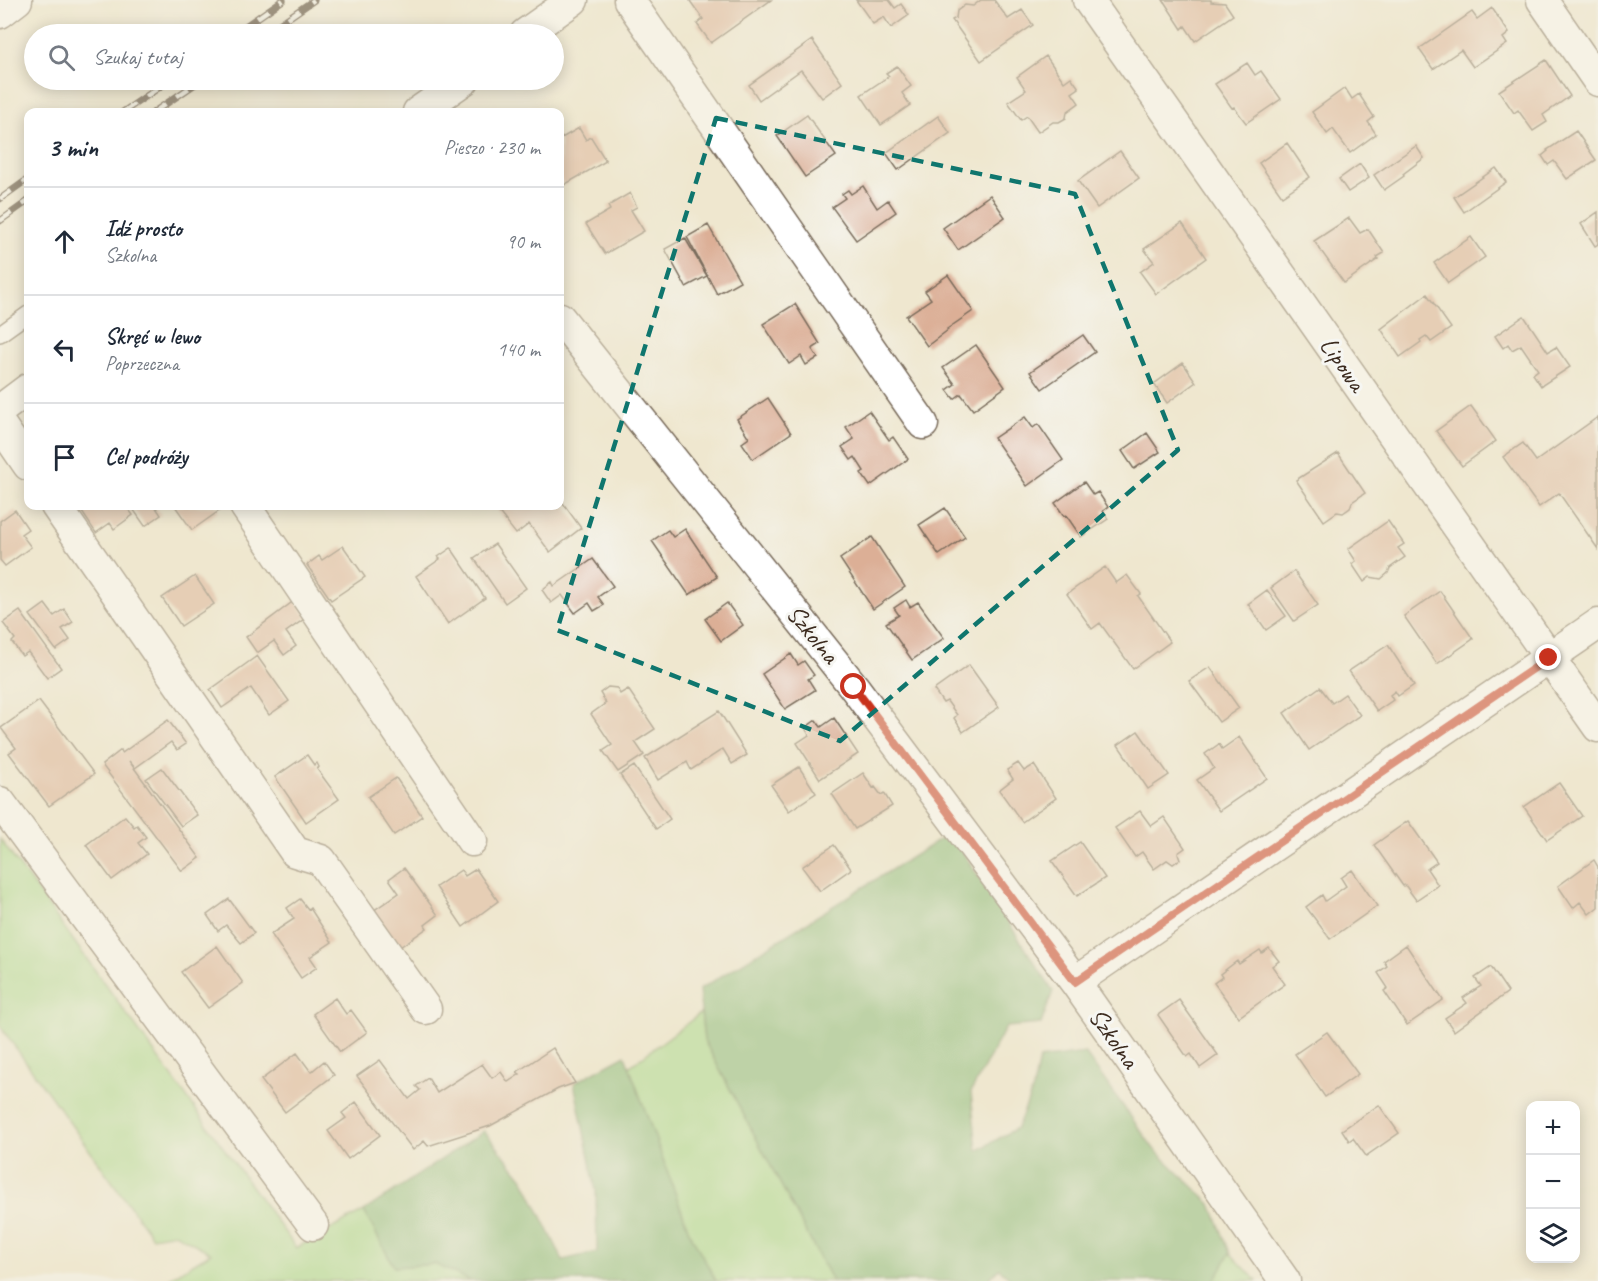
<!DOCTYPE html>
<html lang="pl">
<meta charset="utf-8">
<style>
:root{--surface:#fff;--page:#f6f6f7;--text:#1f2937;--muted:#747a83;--line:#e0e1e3}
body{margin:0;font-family:Caveat,sans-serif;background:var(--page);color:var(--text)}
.controls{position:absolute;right:18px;bottom:18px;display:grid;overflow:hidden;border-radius:12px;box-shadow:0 3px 15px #0003}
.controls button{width:54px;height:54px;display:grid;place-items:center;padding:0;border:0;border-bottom:2px solid var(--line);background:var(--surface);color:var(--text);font:30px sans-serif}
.stop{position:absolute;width:18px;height:18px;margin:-14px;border:4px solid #c8321e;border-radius:50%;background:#fff}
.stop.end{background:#c8321e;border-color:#fff;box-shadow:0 2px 6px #0008}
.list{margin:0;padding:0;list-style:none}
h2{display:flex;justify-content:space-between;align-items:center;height:78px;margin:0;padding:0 24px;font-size:26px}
h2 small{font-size:20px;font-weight:400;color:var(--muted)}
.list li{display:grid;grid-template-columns:39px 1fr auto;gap:18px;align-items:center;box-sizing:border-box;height:108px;padding:0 24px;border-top:2px solid var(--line)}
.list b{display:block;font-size:22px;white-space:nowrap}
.list p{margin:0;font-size:20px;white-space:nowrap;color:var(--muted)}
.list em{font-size:20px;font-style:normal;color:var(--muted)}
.icon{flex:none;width:33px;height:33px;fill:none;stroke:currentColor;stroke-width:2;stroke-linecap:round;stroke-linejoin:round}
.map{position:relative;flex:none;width:1598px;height:1281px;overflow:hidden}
.search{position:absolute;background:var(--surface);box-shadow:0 3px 15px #0003;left:24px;top:24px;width:540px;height:66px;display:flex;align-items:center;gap:15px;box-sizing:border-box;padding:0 21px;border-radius:33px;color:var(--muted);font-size:22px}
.panel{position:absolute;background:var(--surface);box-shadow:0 3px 15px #0003;left:24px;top:108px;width:540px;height:402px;border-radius:12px}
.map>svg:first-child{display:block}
.green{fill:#a5d98a;stroke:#708254;stroke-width:1.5}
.forest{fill:#84b976;stroke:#60724a;stroke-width:1.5}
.building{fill:#dcaf96}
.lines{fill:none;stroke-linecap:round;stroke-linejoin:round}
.lane-casing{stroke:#7a6c5c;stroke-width:18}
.street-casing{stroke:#7a6c5c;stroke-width:33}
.lane{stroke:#fff;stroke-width:15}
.street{stroke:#fff;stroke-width:30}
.rail-casing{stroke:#3b2a1e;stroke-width:7}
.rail{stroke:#f6f6f2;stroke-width:4.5;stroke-dasharray:14;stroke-linecap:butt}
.route{stroke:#c8321e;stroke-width:8}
.marked{fill:none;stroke:#0f766e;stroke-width:4.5;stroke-dasharray:12 8;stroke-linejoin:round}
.labels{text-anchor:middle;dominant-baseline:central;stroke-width:6;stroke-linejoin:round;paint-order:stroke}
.street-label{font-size:26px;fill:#3b2a1e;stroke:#f6f6f2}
</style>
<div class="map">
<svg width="1598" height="1281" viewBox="0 0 1598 1281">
<rect width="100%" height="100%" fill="#f6f6f2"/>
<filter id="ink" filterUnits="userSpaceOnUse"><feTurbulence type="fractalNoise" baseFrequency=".0167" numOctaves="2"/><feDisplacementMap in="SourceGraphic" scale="12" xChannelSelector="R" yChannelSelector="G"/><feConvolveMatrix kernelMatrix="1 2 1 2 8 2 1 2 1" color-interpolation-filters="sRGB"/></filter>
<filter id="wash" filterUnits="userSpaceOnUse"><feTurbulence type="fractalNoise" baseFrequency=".008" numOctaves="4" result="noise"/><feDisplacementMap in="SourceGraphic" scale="24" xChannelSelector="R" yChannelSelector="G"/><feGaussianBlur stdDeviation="1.35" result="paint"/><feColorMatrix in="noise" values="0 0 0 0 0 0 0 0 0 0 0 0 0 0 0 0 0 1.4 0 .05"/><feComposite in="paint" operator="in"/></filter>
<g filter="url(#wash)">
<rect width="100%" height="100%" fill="#efe7cf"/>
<!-- green -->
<path class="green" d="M0 839 296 1248 364 1211 394 1267 435 1264 471 1281H165L211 1253 175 1233 152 1237 0 1026Z
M701 1013 704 1040 832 1281H716L689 1231 629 1067Z
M1230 1253 1257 1281H1214Z"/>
<!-- forest -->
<path class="forest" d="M950 833 1053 991 1041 1024 1006 1027 971 1092 977 1151 1017 1128 1033 1089 1039 1059 1085 1053 1154 1149 1211 1204 1230 1253 1214 1281H1009L1010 1278 999 1269 987 1281H832L704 1040 699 990Z
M625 1055 689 1231 716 1281H471L435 1264 394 1267 364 1211 484 1131 524 1180 563 1260 597 1252 596 1191 574 1083Z"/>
<g id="blocks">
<!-- building -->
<path class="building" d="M692 0H771L711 43 697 24 703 19 690 1Z
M856 0H889L895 8 901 4 909 15 891 28 884 17 873 24Z
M981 0H994L1008 19 1022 10 1033 25 981 61 952 20 956 18 957 11 965 5 973 6Z
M1163 0H1211V2L1225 3 1233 15 1195 41 1185 26 1182 29Z
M1492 8 1509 33 1503 38 1507 44 1473 67 1461 50 1433 69 1419 49 1472 12 1477 19Z
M812 40 842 83 822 98 801 70 759 100 749 85Z
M1046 56 1064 82 1071 77 1079 88 1072 93 1079 103 1067 112 1066 118 1059 122H1053L1038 132 1027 116 1021 120 1008 102 1026 90 1017 77Z
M1546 60 1570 96 1543 115 1547 122 1533 131 1518 110 1514 113 1499 91Z
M1247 63 1255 75 1261 71 1281 99 1246 123 1234 107 1232 108 1215 84Z
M897 66 911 86 902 93 910 105 881 125 861 95 889 76 886 73Z
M1345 88 1352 99 1359 94 1374 117 1368 122 1376 134 1350 153 1333 129 1327 134 1312 112Z
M807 115 836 156 805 177 777 136Z
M938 116 950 133 898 170 886 153Z
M579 128 586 140 591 137 606 161 564 185 560 178V139Z
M1576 131 1596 160 1567 179 1554 161 1548 165 1542 156 1548 151 1547 150Z
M1287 143 1310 177 1282 196 1259 163Z
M1416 146 1424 158 1403 174 1404 176 1384 190 1374 175Z
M1120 151 1139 178 1097 208 1078 181Z
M1360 164 1369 178 1348 192 1339 179Z
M1496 168 1506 182 1464 212 1454 197Z
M863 186 877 208 888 200 896 212 856 240 832 207 845 198 842 194 848 190 851 194Z
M630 193 637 207 631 210 644 231 605 254 586 224 610 210 608 206Z
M990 195 1005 217 958 250 943 228Z
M1598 212V244L1595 246 1581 224Z
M1349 218 1360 233 1368 229 1384 253 1377 257 1378 259 1344 283 1314 241Z
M1182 223 1206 258 1156 294 1140 272 1154 262 1144 249Z
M708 225 740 281 717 294 687 237Z
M1471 237 1485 257 1448 283 1434 263Z
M685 238 707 276 686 287 665 249Z
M948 275 973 311 947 329 948 330 927 346 906 316 931 299 925 291Z
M1427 294 1451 328 1431 342 1426 336 1420 340 1421 342 1400 357 1381 329Z
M795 304 820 344 812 349 818 358 806 365 801 356 789 364 763 324Z
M1524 316 1548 352 1556 347 1570 367 1541 386 1533 374 1538 370 1521 345 1512 350 1508 344 1503 348 1495 336Z
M1083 335 1095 352 1042 389 1030 372Z
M976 345 1005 387 973 410 961 394 954 399 947 390 955 384 943 368Z
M1183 363 1196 382 1167 403 1154 384Z
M768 398 791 433 753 459 742 443 749 438 737 419Z
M1471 406 1496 441 1462 466 1436 431Z
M869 411 889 440 893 437 908 459 870 486 861 473 864 471 855 457 851 460 842 447 854 439 846 427Z
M1025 417 1033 428 1038 424 1063 460 1027 486 994 438Z
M1598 417V466L1597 467 1598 469V549L1559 493 1539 507 1503 457 1523 443 1536 461Z
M1147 433 1160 452 1134 469 1122 451Z
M1338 453 1365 493 1352 502 1350 508 1343 513 1337 512 1324 521 1296 480Z
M1084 482 1093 495 1098 492 1108 507 1103 511 1108 519 1081 537 1066 515 1064 516 1055 503Z
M560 499 581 528 550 552 529 524 516 534 494 506H560Z
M78 506H126L133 515 114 529 110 523 96 533Z
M131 506H155L161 515 145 526Z
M175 506H216L219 511 192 530Z
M945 508 965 537 939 555 919 525Z
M15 510 28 529 21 534 31 547 5 566 0 560V521Z
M1388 521 1404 544 1398 548 1405 557 1390 568 1388 573 1381 579 1370 577 1364 582 1352 564 1356 561 1348 549Z
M685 529 717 577 689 595 652 541 668 530 673 537Z
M872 537 905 587 873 609 840 559Z
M495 544 526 588 505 603 474 558Z
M343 546 365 577 331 600 307 565 319 556 322 560Z
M451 548 485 598 448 624 416 576 440 559 438 557Z
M593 559 613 586 598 597 604 605 594 611 589 603 575 613 562 595 551 603 542 590 552 582 554 586Z
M1105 567 1116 583 1127 575 1141 594 1138 596 1170 642 1133 669 1100 623 1092 629 1067 594Z
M1294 571 1318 605 1294 621 1271 588Z
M195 576 214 604 181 626 162 598Z
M1267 590 1286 616 1266 630 1248 604Z
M1440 591 1473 639 1437 664 1404 616Z
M295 600 307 617 286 632 296 646 284 655 274 641 257 653 246 637Z
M906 600 910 607 918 602 944 638 912 660 886 623 899 615 894 608Z
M727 603 743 625 721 641 705 619Z
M45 604 54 616 64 609 73 622 62 629 70 640 56 650 30 615Z
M20 611 61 668 47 678 28 652 22 656 12 642 15 639 3 623Z
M1388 645 1414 685 1398 696 1395 691 1390 695 1393 700 1377 711 1349 671Z
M791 654 798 665 804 661 814 675 808 679 815 690 785 709 762 674Z
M257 656 289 701 269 715 251 688 222 708 210 690Z
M969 665 999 707 963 732 954 718 957 715 947 701 943 703 934 690Z
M1210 667 1239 708 1219 722 1189 681Z
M608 687 617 688 620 694 628 689 655 729 635 742 644 755 618 772 603 751 612 745 591 714 606 703 600 693Z
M1320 687 1332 703 1345 694 1360 715 1309 750 1284 713Z
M39 701 94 774 49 806 9 753 16 748 1 728Z
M719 711 747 755 732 764 723 749 691 770 687 762 658 780 645 758Z
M834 718 858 754 820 779 797 743 809 735 805 728 816 720 821 727Z
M168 720 186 744 177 750 171 742 135 768 129 761 200 858 182 871 102 765 121 750 122 753Z
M1138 731 1169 775 1148 789 1118 745Z
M1239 737 1267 778 1219 811 1197 780 1214 768 1205 754 1219 744 1222 749Z
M307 755 314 765 317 763 319 767 317 769 339 799 306 822 275 777Z
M1018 763 1024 771 1034 765 1056 798 1022 822 999 790 1013 779 1007 770Z
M634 766 670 819 656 829 620 775Z
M799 767 816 793 789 811 771 785Z
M162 768 197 815 181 826 146 779Z
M863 773 873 788 875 787 881 795 884 793 892 806 855 829 832 794Z
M396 778 422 816 394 835 368 797Z
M1559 783 1582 816 1547 840 1524 807Z
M1140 811 1151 826 1164 817 1185 848 1178 853 1180 859 1173 864 1167 860 1154 869 1142 852 1135 857 1115 828Z
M125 816 134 827 137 825 146 837 138 843 147 854 112 880 86 845Z
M1408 821 1437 862 1427 869 1438 885 1416 900 1405 885 1403 886 1374 845Z
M1080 842 1105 878 1077 896 1052 861Z
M834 845 851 869 820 891 802 867Z
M1594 860 1598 867V907L1589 914 1580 902 1573 908 1558 886Z
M404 868 438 915 425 925 427 928 397 949 370 913 399 893 389 879Z
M476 869 498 901 463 927 436 887 461 870 465 876Z
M1352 870 1377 906 1330 939 1306 907 1322 895 1325 901 1346 886 1341 878Z
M229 899 254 933 241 943 226 925 218 931 207 915Z
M300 899 308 909 310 908 332 942 310 957 317 967 301 978 271 934 294 919 287 908Z
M1406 945 1443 1000 1407 1025 1384 991 1388 988 1378 973 1387 966 1384 961Z
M217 946 243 983 208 1008 181 972Z
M1269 948 1279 961 1272 966 1285 984 1239 1017 1214 983 1222 977 1220 974 1237 961 1239 964 1260 950 1262 953Z
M1491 967 1508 992 1454 1031 1445 1018 1467 1003 1463 998 1481 986 1475 978Z
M335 998 346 1014 351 1010 367 1032 340 1052 313 1014Z
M1179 1000 1218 1055 1200 1068 1191 1054 1187 1057 1158 1015Z
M1327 1032 1358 1074 1325 1097 1295 1054Z
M553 1048 575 1083 558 1089 490 1126 428 1146 424 1141 413 1150 357 1076 380 1060 409 1099 420 1090 416 1086 428 1078 437 1093 482 1064 492 1078 501 1072 508 1082 520 1074 517 1072Z
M297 1053 311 1072 324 1061 334 1075 285 1112 261 1080Z
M356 1102 380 1135 348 1159 328 1131 346 1118 342 1113Z
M1379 1105 1399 1133 1366 1156 1353 1138 1349 1141 1342 1130Z"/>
</g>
</g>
<g filter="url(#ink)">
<use href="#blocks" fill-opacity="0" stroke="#7a6c5c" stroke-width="1.5"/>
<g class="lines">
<!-- lane casing -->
<g class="lane-casing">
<path id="lane" d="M0 334 28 314"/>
</g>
<!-- street casing -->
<g class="street-casing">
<path id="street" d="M629 0 923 424
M1088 0 1598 727
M1542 0 1598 81
M0 13 17 0
M525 34 573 0
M418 112 464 80
M560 318 854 687 1075 982 1285 1281
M0 410 28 389
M0 424 28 465
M56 506 295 852 321 860 426 1009
M245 506 472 841
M0 802 313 1225
M1075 982 1598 624"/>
</g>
<!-- lane -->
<use href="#lane" class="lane"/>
<!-- street -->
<use href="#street" class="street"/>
<!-- rail casing -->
<g class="rail-casing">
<path id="rail" d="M234 34 283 0
M265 34 314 0
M123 112 170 80
M154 112 201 80
M0 199 28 179
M0 221 28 201"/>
</g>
<!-- rail -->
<use href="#rail" class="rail"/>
</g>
</g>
<g class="lines" filter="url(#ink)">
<!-- route -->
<path class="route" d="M854 687 1075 982 1549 658"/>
</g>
<!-- marked area -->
<path d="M0 0H1598V1281H0ZM716 118 1075 194 1178 450 840 741 557 630Z" fill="#efe7cf" fill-opacity=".55" fill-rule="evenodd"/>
<path class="marked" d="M716 118 1075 194 1178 450 840 741 557 630Z"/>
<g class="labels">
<!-- street labels -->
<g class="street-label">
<text transform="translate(1343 364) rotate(55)">Lipowa</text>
<text transform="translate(813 634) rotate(51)">Szkolna</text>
<text transform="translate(1114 1038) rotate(55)">Szkolna</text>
</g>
</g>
</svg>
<div class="controls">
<button>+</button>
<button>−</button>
<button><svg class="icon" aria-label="layers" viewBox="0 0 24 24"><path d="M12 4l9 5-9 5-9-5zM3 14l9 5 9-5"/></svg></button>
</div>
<div class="stop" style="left:854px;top:687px"></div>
<div class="stop end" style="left:1549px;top:658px"></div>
<div class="search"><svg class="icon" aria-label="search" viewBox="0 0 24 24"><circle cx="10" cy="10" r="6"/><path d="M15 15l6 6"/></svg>Szukaj tutaj</div>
<section class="panel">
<h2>3 min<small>Pieszo · 230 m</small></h2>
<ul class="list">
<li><svg class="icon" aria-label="ahead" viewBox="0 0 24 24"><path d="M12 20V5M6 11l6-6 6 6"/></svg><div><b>Idź prosto</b><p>Szkolna</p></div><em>90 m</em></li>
<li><svg class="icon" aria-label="left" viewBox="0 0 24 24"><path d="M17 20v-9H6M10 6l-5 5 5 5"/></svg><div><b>Skręć w lewo</b><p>Poprzeczna</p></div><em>140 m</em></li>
<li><svg class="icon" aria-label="arrive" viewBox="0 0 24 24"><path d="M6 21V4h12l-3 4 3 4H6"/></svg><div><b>Cel podróży</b></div></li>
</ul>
</section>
</div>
